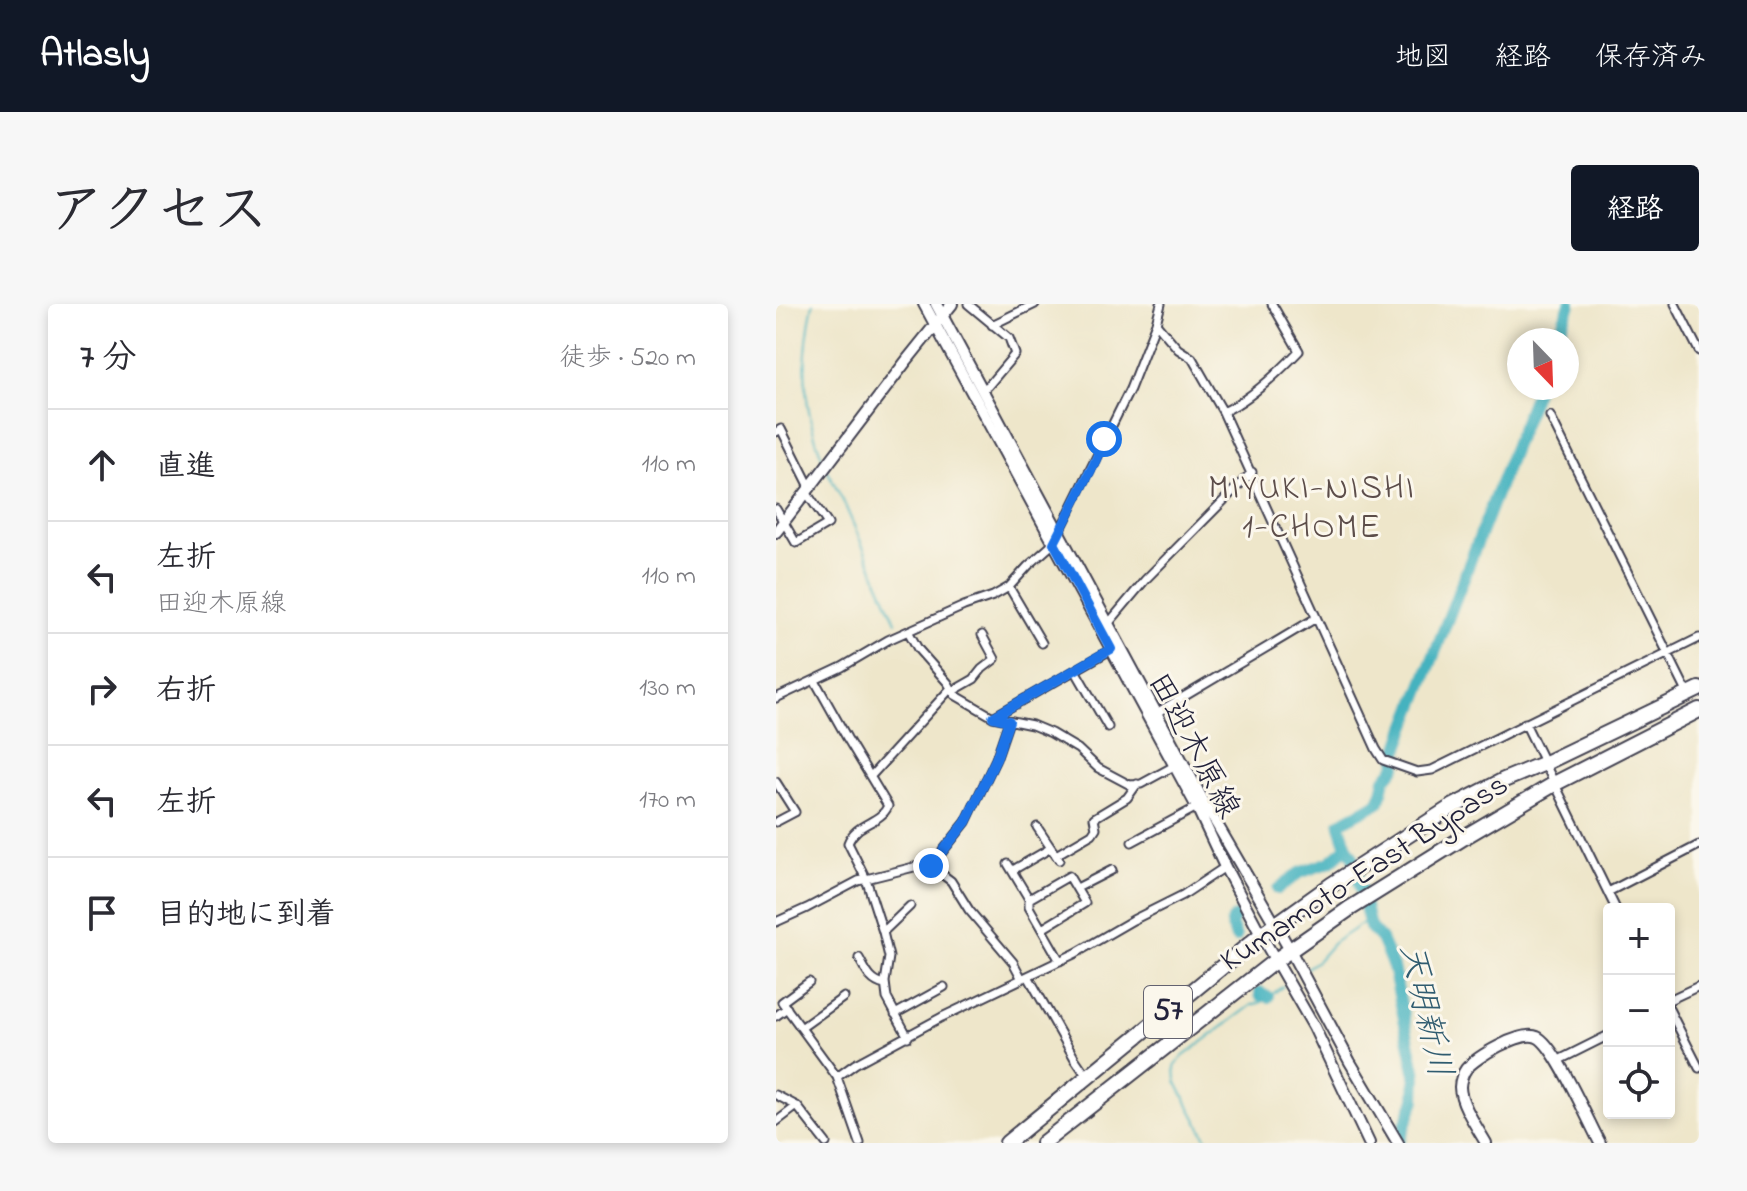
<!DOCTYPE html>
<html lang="ja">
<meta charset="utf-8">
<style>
:root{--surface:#fff;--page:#f7f7f7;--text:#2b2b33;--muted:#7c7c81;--line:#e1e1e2;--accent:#111827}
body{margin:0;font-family:"Indie Flower","Klee One",sans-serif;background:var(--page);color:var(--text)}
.controls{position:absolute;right:24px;bottom:24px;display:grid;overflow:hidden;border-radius:8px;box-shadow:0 4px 12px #0003}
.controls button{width:72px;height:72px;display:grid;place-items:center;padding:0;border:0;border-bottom:2px solid var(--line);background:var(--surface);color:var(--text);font:40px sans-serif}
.compass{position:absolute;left:731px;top:24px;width:72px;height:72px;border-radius:50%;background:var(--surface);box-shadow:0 4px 12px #0003;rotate:157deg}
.stop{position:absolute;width:24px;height:24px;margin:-18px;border:6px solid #1a73e8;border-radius:50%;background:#fff}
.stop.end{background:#1a73e8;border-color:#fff;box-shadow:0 2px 8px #0008}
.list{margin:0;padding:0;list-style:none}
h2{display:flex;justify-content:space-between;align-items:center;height:104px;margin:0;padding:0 32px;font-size:34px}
h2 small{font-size:26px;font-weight:400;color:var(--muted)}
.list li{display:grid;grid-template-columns:52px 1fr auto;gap:24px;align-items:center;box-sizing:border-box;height:112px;padding:0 32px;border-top:2px solid var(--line)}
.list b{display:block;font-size:30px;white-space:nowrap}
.list p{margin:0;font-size:26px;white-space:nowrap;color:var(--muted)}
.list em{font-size:26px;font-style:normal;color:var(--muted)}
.icon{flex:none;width:44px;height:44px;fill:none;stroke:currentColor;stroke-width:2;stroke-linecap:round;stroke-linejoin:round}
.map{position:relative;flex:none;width:923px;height:839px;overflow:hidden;border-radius:8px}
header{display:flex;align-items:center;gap:48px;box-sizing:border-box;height:112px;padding:0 40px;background:var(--accent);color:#fff}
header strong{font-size:38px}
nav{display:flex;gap:44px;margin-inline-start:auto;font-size:28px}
.intro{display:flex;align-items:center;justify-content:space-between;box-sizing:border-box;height:192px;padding:0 48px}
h1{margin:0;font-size:56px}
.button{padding:20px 36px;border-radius:8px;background:var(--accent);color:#fff;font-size:28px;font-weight:700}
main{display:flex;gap:48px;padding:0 48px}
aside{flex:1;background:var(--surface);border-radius:8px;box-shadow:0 4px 12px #0003}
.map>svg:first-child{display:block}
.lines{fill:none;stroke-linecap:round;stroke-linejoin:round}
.stream{stroke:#44b2bf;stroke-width:2}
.river{stroke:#44b2bf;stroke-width:12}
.street-casing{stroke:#413f50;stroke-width:11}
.secondary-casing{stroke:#413f50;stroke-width:14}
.highway-casing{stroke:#413f50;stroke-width:18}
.street{stroke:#fff;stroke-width:7}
.secondary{stroke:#fff;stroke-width:10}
.highway{stroke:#fff;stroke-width:14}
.route{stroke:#1a73e8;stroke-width:10}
.labels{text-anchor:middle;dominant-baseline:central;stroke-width:6;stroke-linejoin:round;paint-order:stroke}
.shield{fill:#fbf7ec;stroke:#636270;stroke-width:2}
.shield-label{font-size:30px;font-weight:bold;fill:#22223b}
.street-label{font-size:32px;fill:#22223b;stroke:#fbf7ec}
.neighbourhood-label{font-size:34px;letter-spacing:2px;fill:#5c4d4a;stroke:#fbf7ec}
.water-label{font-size:34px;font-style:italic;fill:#305c70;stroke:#fbf7ec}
</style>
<header>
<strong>Atlasly</strong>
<nav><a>地図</a><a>経路</a><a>保存済み</a></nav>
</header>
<div class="intro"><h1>アクセス</h1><a class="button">経路</a></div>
<main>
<aside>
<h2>7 分<small>徒歩 · 520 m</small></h2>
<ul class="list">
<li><svg class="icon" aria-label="ahead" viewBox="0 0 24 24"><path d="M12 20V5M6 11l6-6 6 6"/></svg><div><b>直進</b></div><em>110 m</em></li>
<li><svg class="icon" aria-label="left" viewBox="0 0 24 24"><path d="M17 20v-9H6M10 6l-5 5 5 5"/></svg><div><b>左折</b><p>田迎木原線</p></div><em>110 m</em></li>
<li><svg class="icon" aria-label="right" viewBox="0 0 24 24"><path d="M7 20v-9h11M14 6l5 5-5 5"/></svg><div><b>右折</b></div><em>130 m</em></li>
<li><svg class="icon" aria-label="left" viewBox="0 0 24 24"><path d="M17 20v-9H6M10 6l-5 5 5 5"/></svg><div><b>左折</b></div><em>170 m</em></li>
<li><svg class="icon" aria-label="arrive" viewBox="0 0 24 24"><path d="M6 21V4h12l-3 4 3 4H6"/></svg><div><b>目的地に到着</b></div></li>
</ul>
</aside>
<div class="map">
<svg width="923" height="839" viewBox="0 0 923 839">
<rect width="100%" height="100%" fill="#fbf7ec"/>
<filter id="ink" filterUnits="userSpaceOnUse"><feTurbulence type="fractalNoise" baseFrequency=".0125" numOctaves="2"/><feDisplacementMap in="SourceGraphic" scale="16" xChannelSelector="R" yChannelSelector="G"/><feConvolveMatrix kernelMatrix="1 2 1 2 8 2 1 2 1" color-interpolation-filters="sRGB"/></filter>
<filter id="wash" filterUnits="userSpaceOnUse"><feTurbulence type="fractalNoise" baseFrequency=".006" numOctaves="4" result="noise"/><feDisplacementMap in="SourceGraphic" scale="32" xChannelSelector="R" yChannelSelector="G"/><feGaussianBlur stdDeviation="1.8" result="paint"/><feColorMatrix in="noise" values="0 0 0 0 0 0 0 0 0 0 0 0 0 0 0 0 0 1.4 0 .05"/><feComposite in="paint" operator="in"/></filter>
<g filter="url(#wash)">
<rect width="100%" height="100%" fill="#eee6ca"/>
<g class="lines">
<!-- stream -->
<path class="stream" d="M37 0C25 56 26 103 47 156
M51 166 68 199 120 318
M528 666 542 656 557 639 593 615
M433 839 400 777 399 762 405 754 476 701 486 698 507 682"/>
<!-- river -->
<path class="river" d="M780 36 794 0
M571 543 577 553 594 623 605 635 617 663 640 771 639 796 622 839
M502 585 523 569 554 558 571 543 564 522V519L602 499 605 493 609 475 620 462 622 446 629 426 761 84
M460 613 456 616 455 620 460 633
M484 688V691H488L492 693"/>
</g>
</g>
<g filter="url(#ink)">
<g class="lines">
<!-- street casing -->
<g class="street-casing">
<path id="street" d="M192 0 233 34 239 50 212 82 206 85
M899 0 923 47
M380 19 402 45 416 54 447 108 600 445 607 456 641 468 656 466 923 334
M216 21 259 0
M447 108C475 95 502 69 523 47L496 0
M774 112 912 390
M0 128 5 125 34 183
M0 205 20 239 52 220 30 188
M233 283 266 339
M332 320 369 276 476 168
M132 327 142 345 172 379 179 391 217 413 256 421 275 429 302 445 322 464 354 481 365 480 400 461
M299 366 332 423
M39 377 71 434 112 502C104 520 80 518 72 539L90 575 107 628 113 653 109 678 111 694 132 733
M177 387 198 375 206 365 219 355 206 331
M0 394 66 363 112 336 188 302 217 292 233 283 252 262 278 239 354 85 380 19 385 0
M377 411 540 314
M217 413 338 344
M749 419 840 605
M95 472 175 384
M0 478 19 508 0 518
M261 523 283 556
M356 538 421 503
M280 551 316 530 320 524 318 514 351 494 361 480
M232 560 253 595V603L284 657
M155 562 190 518 220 455 233 417
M237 566 275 544
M301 584 336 566
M832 588 923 541
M253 595 293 572 309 599 266 625
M0 618 31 604 82 577 142 562H155L175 577 193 606 237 658 246 675
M107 628 134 602
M83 654C90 667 94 678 109 681
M252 672 299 755 312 774
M33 678 6 698 61 773
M893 696 923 682
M893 705 923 764
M119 710 168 683
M0 712 11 704
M25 724 68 693
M781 757 833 731
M0 791 21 802 50 839
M0 818 21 802
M84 839 61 773 79 760 166 713 300 649 357 616 407 591 449 563"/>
</g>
<!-- secondary casing -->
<g class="secondary-casing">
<path id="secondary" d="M148 0 421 503 449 563 485 631 538 723 593 839
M160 0 428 498 514 646 574 758 622 839
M0 228 131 56 176 0
M710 839C702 825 684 799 684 783 684 777 687 769 690 765 700 753 745 726 761 733 779 740 813 819 824 839"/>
</g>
<!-- highway casing -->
<g class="highway-casing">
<path id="highway" d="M231 839 485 631 555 581 674 504 728 476 769 459 923 385
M267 839 500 656 573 605 690 532 780 479 923 406"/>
</g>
<!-- street -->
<use href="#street" class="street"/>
<!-- secondary -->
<use href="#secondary" class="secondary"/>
<!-- highway -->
<use href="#highway" class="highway"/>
</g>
</g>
<g class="lines" filter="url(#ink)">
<!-- route -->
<path class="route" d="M155 562 190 518 220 455 233 417 217 413 335 345 278 239 319 158 328 135"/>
</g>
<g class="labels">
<!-- shield labels -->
<rect class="shield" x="368" y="682" width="48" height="52" rx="6"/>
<g class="shield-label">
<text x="392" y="708">57</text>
</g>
<!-- street labels -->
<g class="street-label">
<text transform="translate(416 442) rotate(62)">田迎木原線</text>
<text transform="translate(589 570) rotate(-33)">Kumamoto-East Bypass</text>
</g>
<!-- neighbourhood labels -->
<g class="neighbourhood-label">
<text x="536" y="186">MIYUKI-NISHI<tspan x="536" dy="39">1-CHOME</tspan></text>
</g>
<!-- water labels -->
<g class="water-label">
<text transform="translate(648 707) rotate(77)">天明新川</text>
</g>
</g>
</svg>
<div class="controls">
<button>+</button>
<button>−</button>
<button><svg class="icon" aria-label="locate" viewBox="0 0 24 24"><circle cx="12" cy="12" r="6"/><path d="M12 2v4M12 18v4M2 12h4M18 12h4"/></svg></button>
</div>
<svg class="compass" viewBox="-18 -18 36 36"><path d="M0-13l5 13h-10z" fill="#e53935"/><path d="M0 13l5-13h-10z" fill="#7c7c81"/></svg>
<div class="stop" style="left:328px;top:135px"></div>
<div class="stop end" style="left:155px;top:562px"></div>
</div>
</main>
